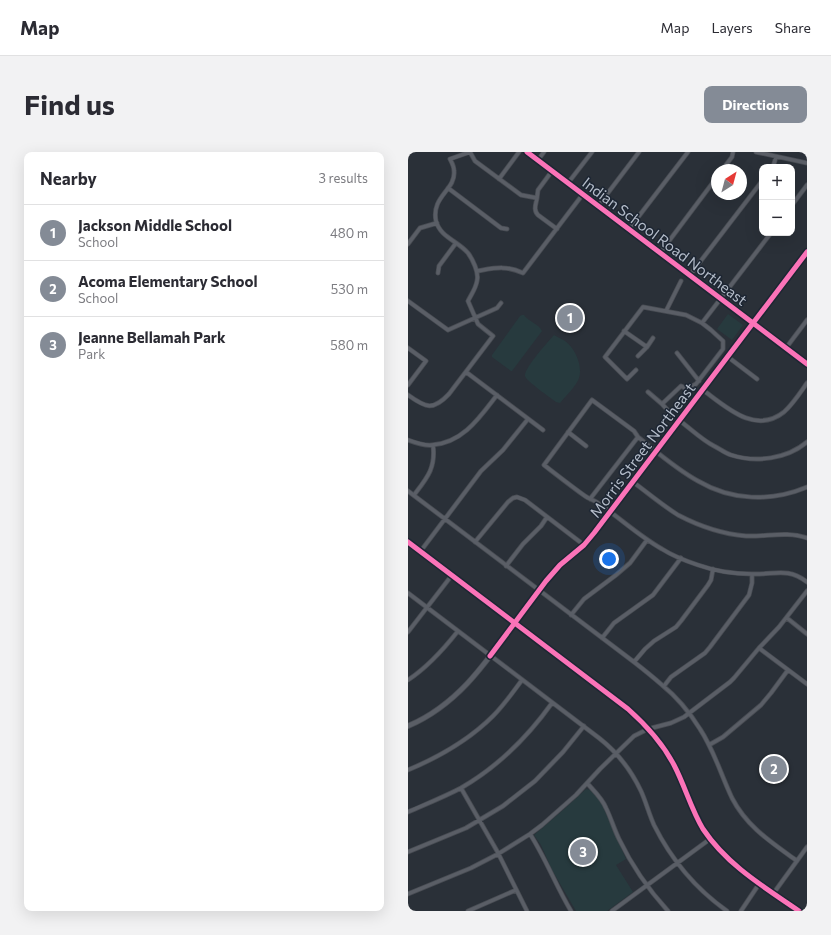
<!DOCTYPE html>
<meta charset="utf-8">
<style>
:root{--surface:#fff;--page:#f2f2f3;--text:#2b2b33;--muted:#7c7c81;--line:#e1e1e2;--accent:#848b96}
body{margin:0;font-family:Commissioner,sans-serif;background:var(--page);color:var(--text)}
.controls{position:absolute;right:12px;top:12px;display:grid;overflow:hidden;border-radius:8px;box-shadow:0 4px 16px #0002}
.controls button{width:36px;height:36px;display:grid;place-items:center;padding:0;border:0;border-bottom:1px solid var(--line);background:var(--surface);color:var(--text);font:20px sans-serif}
.compass{position:absolute;left:303px;top:12px;width:36px;height:36px;border-radius:50%;background:var(--surface);box-shadow:0 4px 16px #0002;rotate:36deg}
.you{position:absolute;left:201px;top:407px;width:14px;height:14px;margin:-10px;border:3px solid #fff;border-radius:50%;background:#1a73e8;box-shadow:0 0 0 6px #1a73e833}
.badge{display:grid;place-items:center;width:26px;height:26px;border-radius:50%;background:var(--accent);color:#fff;font-size:13px;font-weight:700}
.pin{position:absolute;translate:-50% -50%;border:2px solid #fff;box-shadow:0 1px 4px #0006}
.list{margin:0;padding:0;list-style:none}
h2{display:flex;justify-content:space-between;align-items:center;height:52px;margin:0;padding:0 16px;font-size:17px}
h2 small{font-size:13px;font-weight:400;color:var(--muted)}
.list li{display:grid;grid-template-columns:26px 1fr auto;gap:12px;align-items:center;box-sizing:border-box;height:56px;padding:0 16px;border-top:1px solid var(--line)}
.list b{display:block;font-size:15px;white-space:nowrap}
.list p{margin:0;font-size:13px;white-space:nowrap;color:var(--muted)}
.list em{font-size:13px;font-style:normal;color:var(--muted)}
.map{position:relative;flex:none;width:399px;height:759px;overflow:hidden;border-radius:8px}
header{display:flex;align-items:center;gap:24px;box-sizing:border-box;height:56px;padding:0 20px;background:var(--surface);border-bottom:1px solid var(--line)}
header strong{font-size:19px}
nav{display:flex;gap:22px;margin-inline-start:auto;font-size:14px}
.intro{display:flex;align-items:center;justify-content:space-between;box-sizing:border-box;height:96px;padding:0 24px}
h1{margin:0;font-size:28px}
.button{padding:10px 18px;border-radius:8px;background:var(--accent);color:#fff;font-size:14px;font-weight:700}
main{display:flex;gap:24px;padding:0 24px}
aside{flex:1;background:var(--surface);border-radius:8px;box-shadow:0 4px 16px #0002}
.map>svg:first-child{display:block}
.green{fill:#273a3e}
.lines{fill:none;stroke-linecap:round;stroke-linejoin:round}
.minor-casing{stroke:#484c53;stroke-width:5}
.tertiary-casing{stroke:#484c53;stroke-width:6}
.minor{stroke:#5a5e66;stroke-width:3.5}
.tertiary{stroke:#5a5e66;stroke-width:4.5}
.cycleway-casing{stroke:#1d2633;stroke-width:8}
.cycleway{stroke:#fb73b8;stroke-width:5}
.labels{text-anchor:middle;dominant-baseline:central;stroke-width:3;stroke-linejoin:round;paint-order:stroke}
.street-label{font-size:15px;fill:#b4bcc9;stroke:#1d2633}
</style>
<header>
<strong>Map</strong>
<nav><a>Map</a><a>Layers</a><a>Share</a></nav>
</header>
<div class="intro"><h1>Find us</h1><a class="button">Directions</a></div>
<main>
<aside>
<h2>Nearby<small>3 results</small></h2>
<ul class="list">
<li><span class="badge">1</span><div><b>Jackson Middle School</b><p>School</p></div><em>480 m</em></li>
<li><span class="badge">2</span><div><b>Acoma Elementary School</b><p>School</p></div><em>530 m</em></li>
<li><span class="badge">3</span><div><b>Jeanne Bellamah Park</b><p>Park</p></div><em>580 m</em></li>
</ul>
</aside>
<div class="map">
<svg width="399" height="759" viewBox="0 0 399 759">
<rect width="100%" height="100%" fill="#2a3038"/>
<!-- green -->
<path class="green" d="M320 162 335 173 324 188 309 177Z
M114 163H116C121 170 131 172 134 179L104 219H103L84 205V203L112 164Z
M146 183C149 185 154 187 157 189 167 196 175 214 171 226 169 233 157 245 152 251L148 250C143 246 118 229 117 224 116 216 140 190 146 183Z
M178 637 182 638 192 648 218 707 208 713 225 740 199 759H168L144 718 133 693 126 683 154 659Z"/>
<g class="lines">
<!-- minor casing -->
<g class="minor-casing">
<path id="minor" d="M62 0 67 9 113 43 129 46C128 52 125 58 130 63L149 77
M348 0 399 11
M130 8 136 0
M365 15 368 5
M314 18 324 5 325 0
M91 27 111 0
M160 31 184 0
M40 36 93 76 99 77
M129 46 130 38 144 19
M384 53 399 33
M190 54 231 0
M221 77 280 0
M0 92 12 76 29 71
M252 101 309 25
M69 119C87 116 98 113 115 121L175 42
M30 121 31 114 48 91
M282 123 354 29
M0 149 40 178 89 156 93 151
M258 159 273 129
M216 179 239 195
M0 196 18 209 0 233
M378 196 399 168
M269 201 291 229
M230 204 239 195 245 186
M320 205 349 227
M228 218 219 227 197 205 235 155 278 163 294 171 363 81
M58 220 135 278
M295 238C318 255 347 283 376 260 385 252 392 241 399 231
M240 240 254 252
M0 243C18 256 25 259 41 242L85 184 70 172 60 149C63 143 68 136 69 129 70 125 69 119 67 114 65 109 63 105 60 101 50 89 32 85 28 69 23 44 48 38 46 19 46 14 44 11 42 7L62 0
M265 264 254 252 273 234 279 237 288 232 315 197V189L303 178 294 171
M272 269C283 277 294 288 306 294 312 297 317 301 323 303 348 311 379 307 399 290
M160 280 178 294
M0 288C8 291 16 294 24 293 55 291 72 265 89 243
M225 330C240 341 254 353 270 363 291 374 314 382 338 384 358 385 379 379 399 386
M399 335C363 350 324 349 290 329 268 317 249 300 230 285L226 279 184 248 136 313C149 323 163 334 177 344 181 347 186 348 190 351 212 366 231 384 254 397 265 404 278 409 290 413 307 419 326 422 344 422 367 423 379 415 399 430
M0 339 226 510C235 517 245 525 254 533 269 545 282 561 292 577 306 598 313 623 324 646 339 675 363 690 389 709
M6 343C19 326 28 316 25 293
M182 347 230 285
M67 390 100 350 105 346 109 345 117 348 176 393
M12 400 73 319 95 298 120 267
M98 414 115 392 133 374 139 365
M0 441 191 586C209 600 223 618 233 639 238 650 241 662 246 673 263 707 288 737 319 759
M163 463 176 447 208 423 222 411 239 388
M379 466 399 482
M0 480 44 423
M194 486 206 471 245 443 273 406
M351 496 399 532
M226 510 237 497 246 489 268 475 273 469 300 433 303 428 305 417
M0 528C20 515 35 498 50 479
M256 534 263 525 297 501 302 495 341 443 344 431V422
M301 593 315 585 353 553 363 541 380 518
M0 618C31 605 61 588 85 564 96 553 105 540 114 528
M179 631C186 639 194 646 198 656 203 666 206 677 211 687 224 714 240 737 260 759
M53 636 89 699 119 759
M0 660C18 652 36 645 53 636 91 614 119 586 144 551
M122 682C138 707 148 734 163 759
M0 700 58 676 95 654 127 629 155 600 176 574
M0 742 63 716 90 702 122 682 134 673 168 643 192 617 226 584 240 577 263 571 276 565 322 530 326 526 351 496 371 475 399 439
M365 742 399 695
M60 759 108 738
M204 759 302 687
M333 759 351 732"/>
</g>
<!-- tertiary casing -->
<g class="tertiary-casing">
<path id="tertiary" d="M119 0 399 212
M0 390 220 557C238 573 255 592 266 613 277 634 283 657 295 677 319 713 356 735 391 759
M0 574C66 546 95 480 139 428 150 414 164 405 176 392 180 389 183 385 186 381L399 100"/>
</g>
<!-- minor -->
<use href="#minor" class="minor"/>
<!-- tertiary -->
<use href="#tertiary" class="tertiary"/>
<!-- cycleway casing -->
<g class="cycleway-casing">
<path id="cycleway" d="M119 0 399 212
M0 390 220 557C238 573 255 592 266 613 277 634 283 657 295 677 319 713 356 735 391 759
M82 504 138 429 152 413 176 393 186 381 399 100"/>
</g>
<!-- cycleway -->
<use href="#cycleway" class="cycleway"/>
</g>
<g class="labels">
<!-- street labels -->
<g class="street-label">
<text transform="translate(257 89) rotate(37)">Indian School Road Northeast</text>
<text transform="translate(234 298) rotate(-53)">Morris Street Northeast</text>
</g>
</g>
</svg>
<div class="controls">
<button>+</button>
<button>−</button>
</div>
<svg class="compass" viewBox="-18 -18 36 36"><path d="M0-13l5 13h-10z" fill="#e53935"/><path d="M0 13l5-13h-10z" fill="#7c7c81"/></svg>
<div class="you"></div>
<div class="pin badge" style="left:162px;top:166px">1</div>
<div class="pin badge" style="left:366px;top:617px">2</div>
<div class="pin badge" style="left:175px;top:700px">3</div>
</div>
</main>
